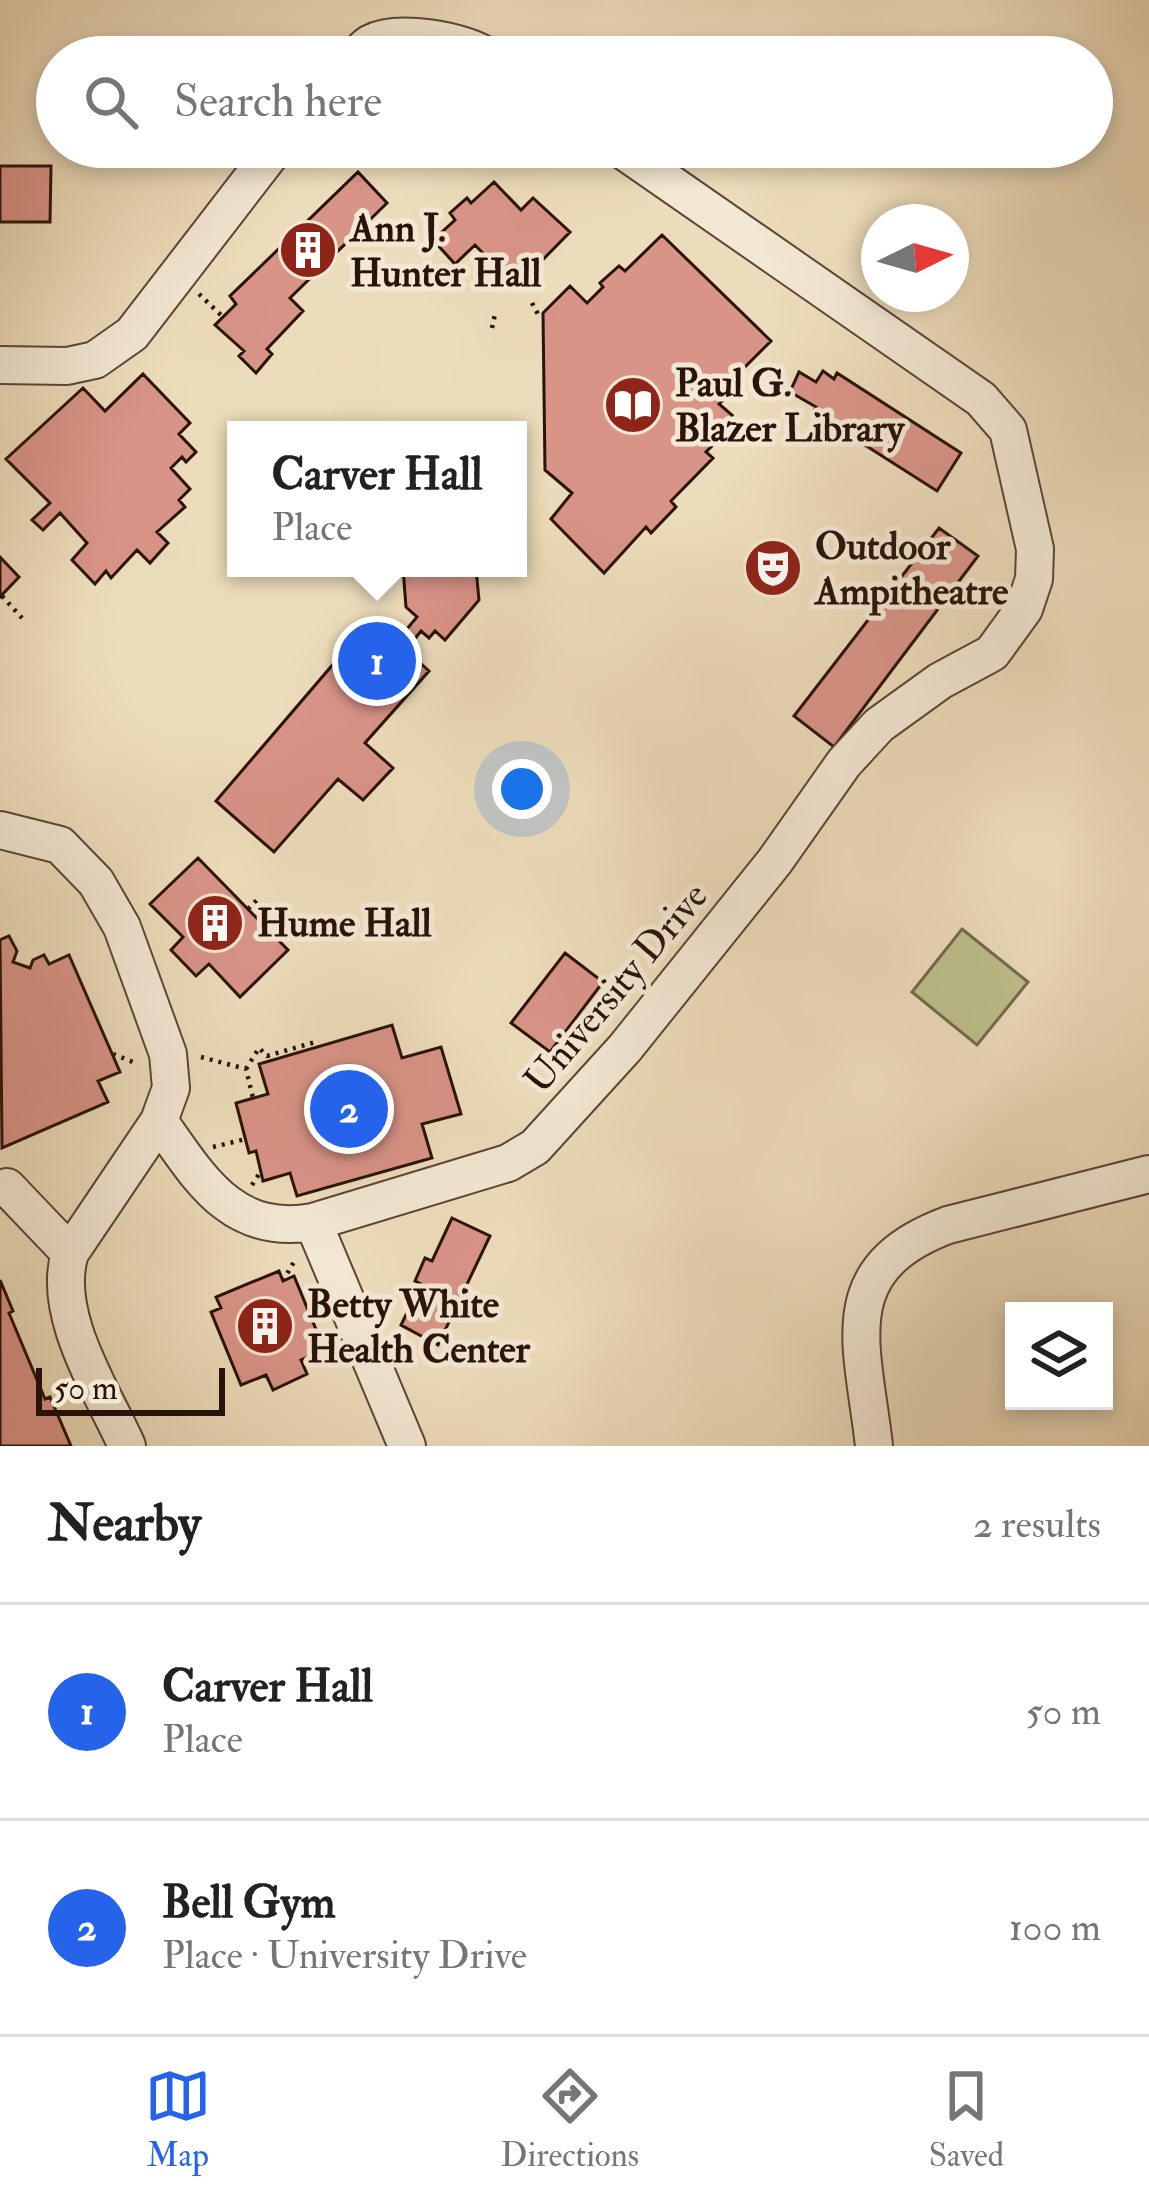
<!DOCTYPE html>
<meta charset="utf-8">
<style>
:root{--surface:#fff;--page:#f6f6f6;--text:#222;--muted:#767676;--line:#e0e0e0;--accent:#2563eb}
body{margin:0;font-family:"IM FELL Double Pica",serif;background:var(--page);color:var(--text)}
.controls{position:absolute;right:36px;bottom:36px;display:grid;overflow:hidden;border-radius:0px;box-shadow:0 6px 18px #0003}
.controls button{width:108px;height:108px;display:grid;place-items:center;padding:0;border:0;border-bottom:3px solid var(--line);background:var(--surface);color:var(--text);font:60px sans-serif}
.compass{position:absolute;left:861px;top:204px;width:108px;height:108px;border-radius:50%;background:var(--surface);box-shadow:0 6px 18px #0003;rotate:85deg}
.scale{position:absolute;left:36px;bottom:30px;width:189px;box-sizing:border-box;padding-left:12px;border:6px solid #2a130b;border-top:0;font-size:33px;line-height:42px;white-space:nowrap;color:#2a130b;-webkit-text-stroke:9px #f3e8d3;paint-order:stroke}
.you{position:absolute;left:522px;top:789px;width:42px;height:42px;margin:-30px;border:9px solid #fff;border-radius:50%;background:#1a73e8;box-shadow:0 0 0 18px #1a73e833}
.badge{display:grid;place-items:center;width:78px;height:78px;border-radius:50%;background:var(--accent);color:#fff;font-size:39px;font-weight:700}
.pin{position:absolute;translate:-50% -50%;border:6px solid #fff;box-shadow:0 3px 12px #0006}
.popup{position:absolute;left:227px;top:421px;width:300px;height:156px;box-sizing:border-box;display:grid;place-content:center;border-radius:0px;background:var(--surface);filter:drop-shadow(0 3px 9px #0005);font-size:39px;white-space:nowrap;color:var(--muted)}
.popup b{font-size:45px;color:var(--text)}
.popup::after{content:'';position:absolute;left:50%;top:100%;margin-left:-24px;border:24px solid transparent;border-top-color:var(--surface)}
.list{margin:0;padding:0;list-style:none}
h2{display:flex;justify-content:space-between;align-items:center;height:156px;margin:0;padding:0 48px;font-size:51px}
h2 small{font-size:39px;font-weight:400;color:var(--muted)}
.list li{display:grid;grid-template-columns:78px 1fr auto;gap:36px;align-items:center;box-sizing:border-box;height:216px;padding:0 48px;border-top:3px solid var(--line)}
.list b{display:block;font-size:45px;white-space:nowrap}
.list p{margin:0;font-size:39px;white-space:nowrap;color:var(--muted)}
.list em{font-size:39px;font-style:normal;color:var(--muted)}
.icon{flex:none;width:66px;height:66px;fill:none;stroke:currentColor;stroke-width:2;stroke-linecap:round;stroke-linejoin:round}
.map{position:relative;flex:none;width:1149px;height:1446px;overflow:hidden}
.search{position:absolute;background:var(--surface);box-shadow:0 6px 18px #0003;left:36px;right:36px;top:36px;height:132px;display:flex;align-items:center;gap:30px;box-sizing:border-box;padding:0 42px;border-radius:66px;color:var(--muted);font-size:45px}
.sheet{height:588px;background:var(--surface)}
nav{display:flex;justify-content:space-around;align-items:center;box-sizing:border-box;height:168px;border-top:3px solid var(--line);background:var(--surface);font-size:33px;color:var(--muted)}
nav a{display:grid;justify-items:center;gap:6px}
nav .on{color:var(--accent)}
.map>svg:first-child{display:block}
.green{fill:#bdbf8c;stroke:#74694c;stroke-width:3}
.building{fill:#d99488;stroke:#2a130b;stroke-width:3}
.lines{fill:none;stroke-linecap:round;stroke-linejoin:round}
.minor-casing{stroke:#5b4537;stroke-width:40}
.path{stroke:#2a130b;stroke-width:4.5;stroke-dasharray:3 6;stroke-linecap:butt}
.minor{stroke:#f3e8d3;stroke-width:36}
.labels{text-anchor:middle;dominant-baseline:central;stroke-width:10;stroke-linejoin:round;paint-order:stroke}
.poi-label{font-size:39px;font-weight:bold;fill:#2a130b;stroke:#f3e8d3;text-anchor:start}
.street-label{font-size:39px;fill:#2a130b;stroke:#f3e8d3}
</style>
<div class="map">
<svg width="1149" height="1446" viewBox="0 0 1149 1446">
<rect width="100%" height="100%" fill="#eddcbb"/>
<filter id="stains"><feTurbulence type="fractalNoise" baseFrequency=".00167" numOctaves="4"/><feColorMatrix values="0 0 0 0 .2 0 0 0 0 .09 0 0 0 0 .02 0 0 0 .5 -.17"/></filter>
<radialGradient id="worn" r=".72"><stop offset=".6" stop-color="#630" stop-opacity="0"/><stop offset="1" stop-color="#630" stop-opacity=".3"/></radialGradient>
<!-- green -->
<path class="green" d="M962 929 1028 982 977 1045 912 992Z"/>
<!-- building -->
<path class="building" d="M0 166H51L50 222H0Z
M358 172 387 203 290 298 303 311 267 349 272 354 256 373 239 356 244 351 215 325 236 304 230 296Z
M494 182 521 210 533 198 570 232 516 287 475 245 455 264 433 240 455 220 450 213 467 198 471 203Z
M662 235 771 341 732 380 738 385 719 404 732 415 719 428 725 433 706 452 713 458 671 501 676 507 651 533 646 527 604 573 551 519 572 493 545 470 543 313 570 286 587 303 603 287 600 283 619 266 625 271Z
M823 371 834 379 837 373 961 453 937 491 813 412 816 407 790 392 799 372 816 382Z
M143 374 190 423 179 434 196 452 186 462 182 457 171 468 190 489 179 500 185 507 157 532 168 543 150 563 137 550 111 578 106 571 95 584 72 560 87 543 60 513 43 530 32 520 50 503 6 459 83 388 105 411Z
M939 528 978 556 834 747 794 716Z
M0 557 19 577 0 597Z
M403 568H476L479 600 445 640 435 631 429 638 421 631 406 650 429 671 365 743 393 768 363 800 338 779 274 852 216 801 371 620 396 642 417 617 406 607Z
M198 858 288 950 240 997 209 964 196 976 171 950 183 937 150 904Z
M9 936 17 951 13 962 30 968 33 960 44 955 49 964 69 955 120 1072 98 1081 108 1102 2 1148 0 940Z
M565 953 603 982 550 1052 511 1023Z
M392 1025 402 1058 441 1047 461 1114 422 1124 432 1158 297 1196 290 1173 263 1181 256 1151 249 1153 236 1103 268 1094 259 1064Z
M452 1218 490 1236 438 1345 401 1325 421 1284 415 1281 425 1258 432 1261Z
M279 1271 283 1281 294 1276 320 1339 310 1344 315 1354 301 1360 307 1374 273 1390 266 1375 241 1385 211 1312 221 1308 216 1297Z
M0 1280 13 1311 9 1313 45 1399 50 1397 71 1446H0Z"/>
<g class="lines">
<!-- minor casing -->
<g class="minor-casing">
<path id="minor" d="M356 57C361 52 365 46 371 43 397 29 463 40 488 57
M0 365 67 366 95 360 132 334 276 147
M0 830 60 845 96 882 122 927 168 1054 171 1088 159 1121C200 1179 232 1236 313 1222L508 1163 535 1147 625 1048 775 861 844 763 879 725 940 681 992 653 1024 609 1034 579 1035 549 1008 430 981 399 618 147
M7 1187 70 1253
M313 1222 407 1446
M127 1446C102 1390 51 1315 70 1253L159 1121
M874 1446C863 1345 830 1269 948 1225L1149 1174"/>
</g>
<!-- path -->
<path class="path" d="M199 294 223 317
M532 303 539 316
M492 328 495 314
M2 596 22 618
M248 909 259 898
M113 1054 138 1064
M201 1057 246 1069 253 1098
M246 1069 259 1048 267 1056 319 1041
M213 1147 246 1139
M252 1185 261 1171
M283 1281 295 1260"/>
<!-- minor -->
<use href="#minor" class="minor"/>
</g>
<!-- icons -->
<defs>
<g id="building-disc" transform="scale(3)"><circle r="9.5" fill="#8f2418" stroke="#f3e8d3"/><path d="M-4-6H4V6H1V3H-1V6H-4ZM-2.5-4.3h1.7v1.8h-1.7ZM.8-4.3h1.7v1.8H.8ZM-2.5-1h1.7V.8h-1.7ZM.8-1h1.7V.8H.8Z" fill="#fff"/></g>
<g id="library-disc" transform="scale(3)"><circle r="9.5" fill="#8f2418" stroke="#f3e8d3"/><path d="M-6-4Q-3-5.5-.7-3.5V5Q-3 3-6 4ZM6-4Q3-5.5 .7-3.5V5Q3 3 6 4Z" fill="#fff"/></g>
<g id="theatre-disc" transform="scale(3)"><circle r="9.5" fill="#8f2418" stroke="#f3e8d3"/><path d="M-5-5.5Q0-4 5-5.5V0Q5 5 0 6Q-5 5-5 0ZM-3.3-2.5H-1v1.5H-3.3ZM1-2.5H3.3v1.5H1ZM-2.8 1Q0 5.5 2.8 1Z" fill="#fff"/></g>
</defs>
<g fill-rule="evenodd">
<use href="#building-disc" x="308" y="250"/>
<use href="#library-disc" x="633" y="405"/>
<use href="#theatre-disc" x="773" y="568"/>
<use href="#building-disc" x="215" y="923"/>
<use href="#building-disc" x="265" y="1326"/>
</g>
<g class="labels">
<!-- poi labels -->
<g class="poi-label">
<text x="350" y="228">Ann J.<tspan x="350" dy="45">Hunter Hall</tspan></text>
<text x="675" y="383">Paul G.<tspan x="675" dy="45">Blazer Library</tspan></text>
<text x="815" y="546">Outdoor<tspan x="815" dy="45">Ampitheatre</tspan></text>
<text x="257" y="923">Hume Hall</text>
<text x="307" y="1304">Betty White<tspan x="307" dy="45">Health Center</tspan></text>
</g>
<!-- street labels -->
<g class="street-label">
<text transform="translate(616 988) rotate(-50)">University Drive</text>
</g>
</g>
<rect width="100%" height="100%" filter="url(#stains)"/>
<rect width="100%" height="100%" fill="url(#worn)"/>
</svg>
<div class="controls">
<button><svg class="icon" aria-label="layers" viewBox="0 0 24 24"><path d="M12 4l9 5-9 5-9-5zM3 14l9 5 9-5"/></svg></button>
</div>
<svg class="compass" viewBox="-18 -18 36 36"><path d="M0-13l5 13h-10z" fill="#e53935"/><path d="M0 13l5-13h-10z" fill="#767676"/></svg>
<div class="scale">50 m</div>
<div class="you"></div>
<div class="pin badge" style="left:377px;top:661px">1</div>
<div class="popup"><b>Carver Hall</b>Place</div>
<div class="pin badge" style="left:349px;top:1109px">2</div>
<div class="search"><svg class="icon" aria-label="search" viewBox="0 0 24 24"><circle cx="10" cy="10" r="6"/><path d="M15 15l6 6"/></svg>Search here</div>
</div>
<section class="sheet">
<h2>Nearby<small>2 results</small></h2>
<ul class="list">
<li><span class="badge">1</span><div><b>Carver Hall</b><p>Place</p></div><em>50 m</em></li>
<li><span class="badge">2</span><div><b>Bell Gym</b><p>Place · University Drive</p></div><em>100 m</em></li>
</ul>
</section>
<nav>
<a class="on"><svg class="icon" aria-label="map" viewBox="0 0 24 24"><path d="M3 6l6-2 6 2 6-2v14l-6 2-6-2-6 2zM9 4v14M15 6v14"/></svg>Map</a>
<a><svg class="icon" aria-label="directions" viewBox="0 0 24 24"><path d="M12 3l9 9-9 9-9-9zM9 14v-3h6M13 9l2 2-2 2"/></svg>Directions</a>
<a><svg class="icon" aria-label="saved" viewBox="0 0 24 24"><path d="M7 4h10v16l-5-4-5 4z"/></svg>Saved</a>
</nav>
